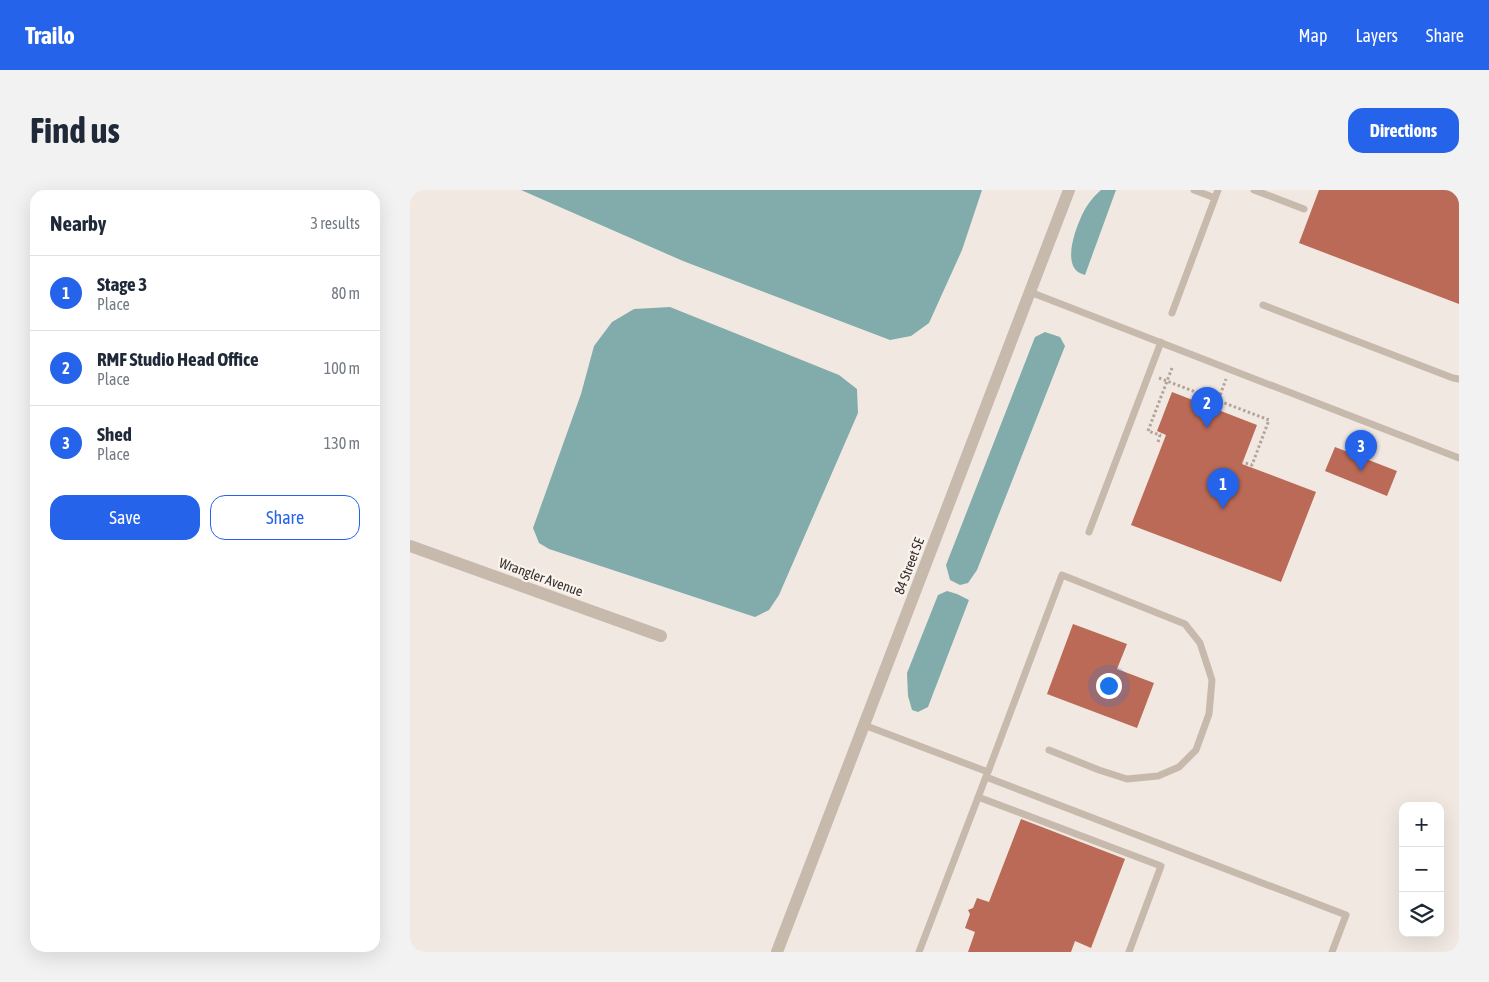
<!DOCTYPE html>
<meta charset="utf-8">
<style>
:root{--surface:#fff;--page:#f2f2f3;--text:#1f2937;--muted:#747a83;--line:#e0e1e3;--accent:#2563eb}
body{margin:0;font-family:"Asap Condensed",sans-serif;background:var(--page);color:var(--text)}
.controls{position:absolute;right:15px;bottom:15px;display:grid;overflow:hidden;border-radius:10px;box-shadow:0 5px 20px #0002}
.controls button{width:45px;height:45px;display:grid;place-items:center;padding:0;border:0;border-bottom:1px solid var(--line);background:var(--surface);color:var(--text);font:25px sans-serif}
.you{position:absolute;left:698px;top:495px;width:18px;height:18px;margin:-12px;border:4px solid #fff;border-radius:50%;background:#1a73e8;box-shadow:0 0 0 8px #1a73e833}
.badge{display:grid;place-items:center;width:32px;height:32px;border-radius:50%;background:var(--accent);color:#fff;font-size:16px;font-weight:700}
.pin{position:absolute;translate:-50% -41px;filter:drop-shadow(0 1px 2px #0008)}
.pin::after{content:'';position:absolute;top:26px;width:18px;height:15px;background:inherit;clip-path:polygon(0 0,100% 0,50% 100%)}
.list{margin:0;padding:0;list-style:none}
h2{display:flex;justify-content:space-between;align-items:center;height:65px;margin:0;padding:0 20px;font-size:21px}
h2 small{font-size:16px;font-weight:400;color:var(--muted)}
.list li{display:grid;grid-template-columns:32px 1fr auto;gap:15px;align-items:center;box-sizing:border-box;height:75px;padding:0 20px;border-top:1px solid var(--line)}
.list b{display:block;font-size:19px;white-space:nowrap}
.list p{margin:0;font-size:16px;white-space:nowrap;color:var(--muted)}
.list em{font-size:16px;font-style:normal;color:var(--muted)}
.actions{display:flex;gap:10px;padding:15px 20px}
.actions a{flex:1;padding:11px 0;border:1px solid var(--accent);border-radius:15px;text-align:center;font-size:18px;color:var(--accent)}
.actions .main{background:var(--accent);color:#fff}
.icon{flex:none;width:28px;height:28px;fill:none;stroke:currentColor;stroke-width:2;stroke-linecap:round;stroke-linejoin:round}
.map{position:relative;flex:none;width:1049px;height:762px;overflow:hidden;border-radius:15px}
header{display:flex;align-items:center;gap:30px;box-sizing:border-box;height:70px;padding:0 25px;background:var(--accent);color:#fff}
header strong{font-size:24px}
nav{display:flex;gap:28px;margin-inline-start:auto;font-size:18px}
.intro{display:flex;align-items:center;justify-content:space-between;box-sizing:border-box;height:120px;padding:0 30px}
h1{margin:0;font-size:35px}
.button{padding:12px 22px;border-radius:15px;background:var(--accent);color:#fff;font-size:18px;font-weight:700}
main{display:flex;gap:30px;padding:0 30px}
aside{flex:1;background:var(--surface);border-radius:15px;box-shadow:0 5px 20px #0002}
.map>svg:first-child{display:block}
.water{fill:#82abab}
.building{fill:#ba6a56}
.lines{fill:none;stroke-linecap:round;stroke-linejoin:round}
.path{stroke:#b4a398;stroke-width:3;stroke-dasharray:2.5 2.5;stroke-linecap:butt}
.lane{stroke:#c8b9ad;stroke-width:7}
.street{stroke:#c8b9ad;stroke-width:12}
.labels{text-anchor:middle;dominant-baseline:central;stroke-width:4.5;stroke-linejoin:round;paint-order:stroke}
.street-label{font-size:14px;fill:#372e2b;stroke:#f9f3ed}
</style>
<header>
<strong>Trailo</strong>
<nav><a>Map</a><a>Layers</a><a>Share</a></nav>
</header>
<div class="intro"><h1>Find us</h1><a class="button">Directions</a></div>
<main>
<aside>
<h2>Nearby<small>3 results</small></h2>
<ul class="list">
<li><span class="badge">1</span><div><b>Stage 3</b><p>Place</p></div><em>80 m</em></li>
<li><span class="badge">2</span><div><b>RMF Studio Head Office</b><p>Place</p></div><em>100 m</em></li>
<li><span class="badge">3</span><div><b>Shed</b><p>Place</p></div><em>130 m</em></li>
</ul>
<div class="actions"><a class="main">Save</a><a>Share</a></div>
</aside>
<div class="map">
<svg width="1049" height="762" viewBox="0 0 1049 762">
<rect width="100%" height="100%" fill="#f1e9e1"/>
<!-- water -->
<path class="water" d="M111 0H572L552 60 519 133 501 146 480 150 273 71Z
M691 0H706L675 85C650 80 665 40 672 25 676 16 683 7 691 0Z
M260 117 429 185 447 199 448 223 369 405 359 420 345 427 139 359 129 353 123 338 171 204 184 156 202 132 224 119Z
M635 142 650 147 655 156 567 380 558 393 550 395 540 390 536 375 625 147Z
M537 401 547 404 559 410 518 517 508 522 502 520 498 506 497 483 528 405Z"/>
<!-- building -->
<path class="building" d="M909 0H1049V114L889 53Z
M762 202 847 235 832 274 906 302 871 392 721 335 756 245 747 241Z
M925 257 987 281 977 306 915 281Z
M663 434 717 454 707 479 744 493 727 538 637 504Z
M611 629 715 669 681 758 665 751 661 762H558L565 742 555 738 560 724 558 720 563 718 567 708 579 712Z"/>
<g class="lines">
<!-- path -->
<path class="path" d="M749 188 859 230 842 275 832 272
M805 219 816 189
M748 252 750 245 738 241 762 178"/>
<!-- lane -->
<path class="lane" d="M784 0 805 8
M844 0 894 19
M620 102 1049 268
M853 115 1043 188 1049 189
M762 123 808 0
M679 342 751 152
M454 535 578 582 652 385 775 434 790 453 802 490 799 524 786 560 769 577 748 586 717 589 689 580 639 560
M576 587 936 725 922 762
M568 607 751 676 719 762
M509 762 577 584"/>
<!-- street -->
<path class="street" d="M0 356 251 446
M367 762 659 0"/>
</g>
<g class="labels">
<!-- street labels -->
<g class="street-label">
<text transform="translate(499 376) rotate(-69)">84 Street SE</text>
<text transform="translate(131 387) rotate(20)">Wrangler Avenue</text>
</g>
</g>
</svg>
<div class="controls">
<button>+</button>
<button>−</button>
<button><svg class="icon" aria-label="layers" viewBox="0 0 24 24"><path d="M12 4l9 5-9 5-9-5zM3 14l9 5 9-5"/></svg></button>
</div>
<div class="you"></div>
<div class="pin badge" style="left:813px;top:319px">1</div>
<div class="pin badge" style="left:797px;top:238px">2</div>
<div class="pin badge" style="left:951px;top:281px">3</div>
</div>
</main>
